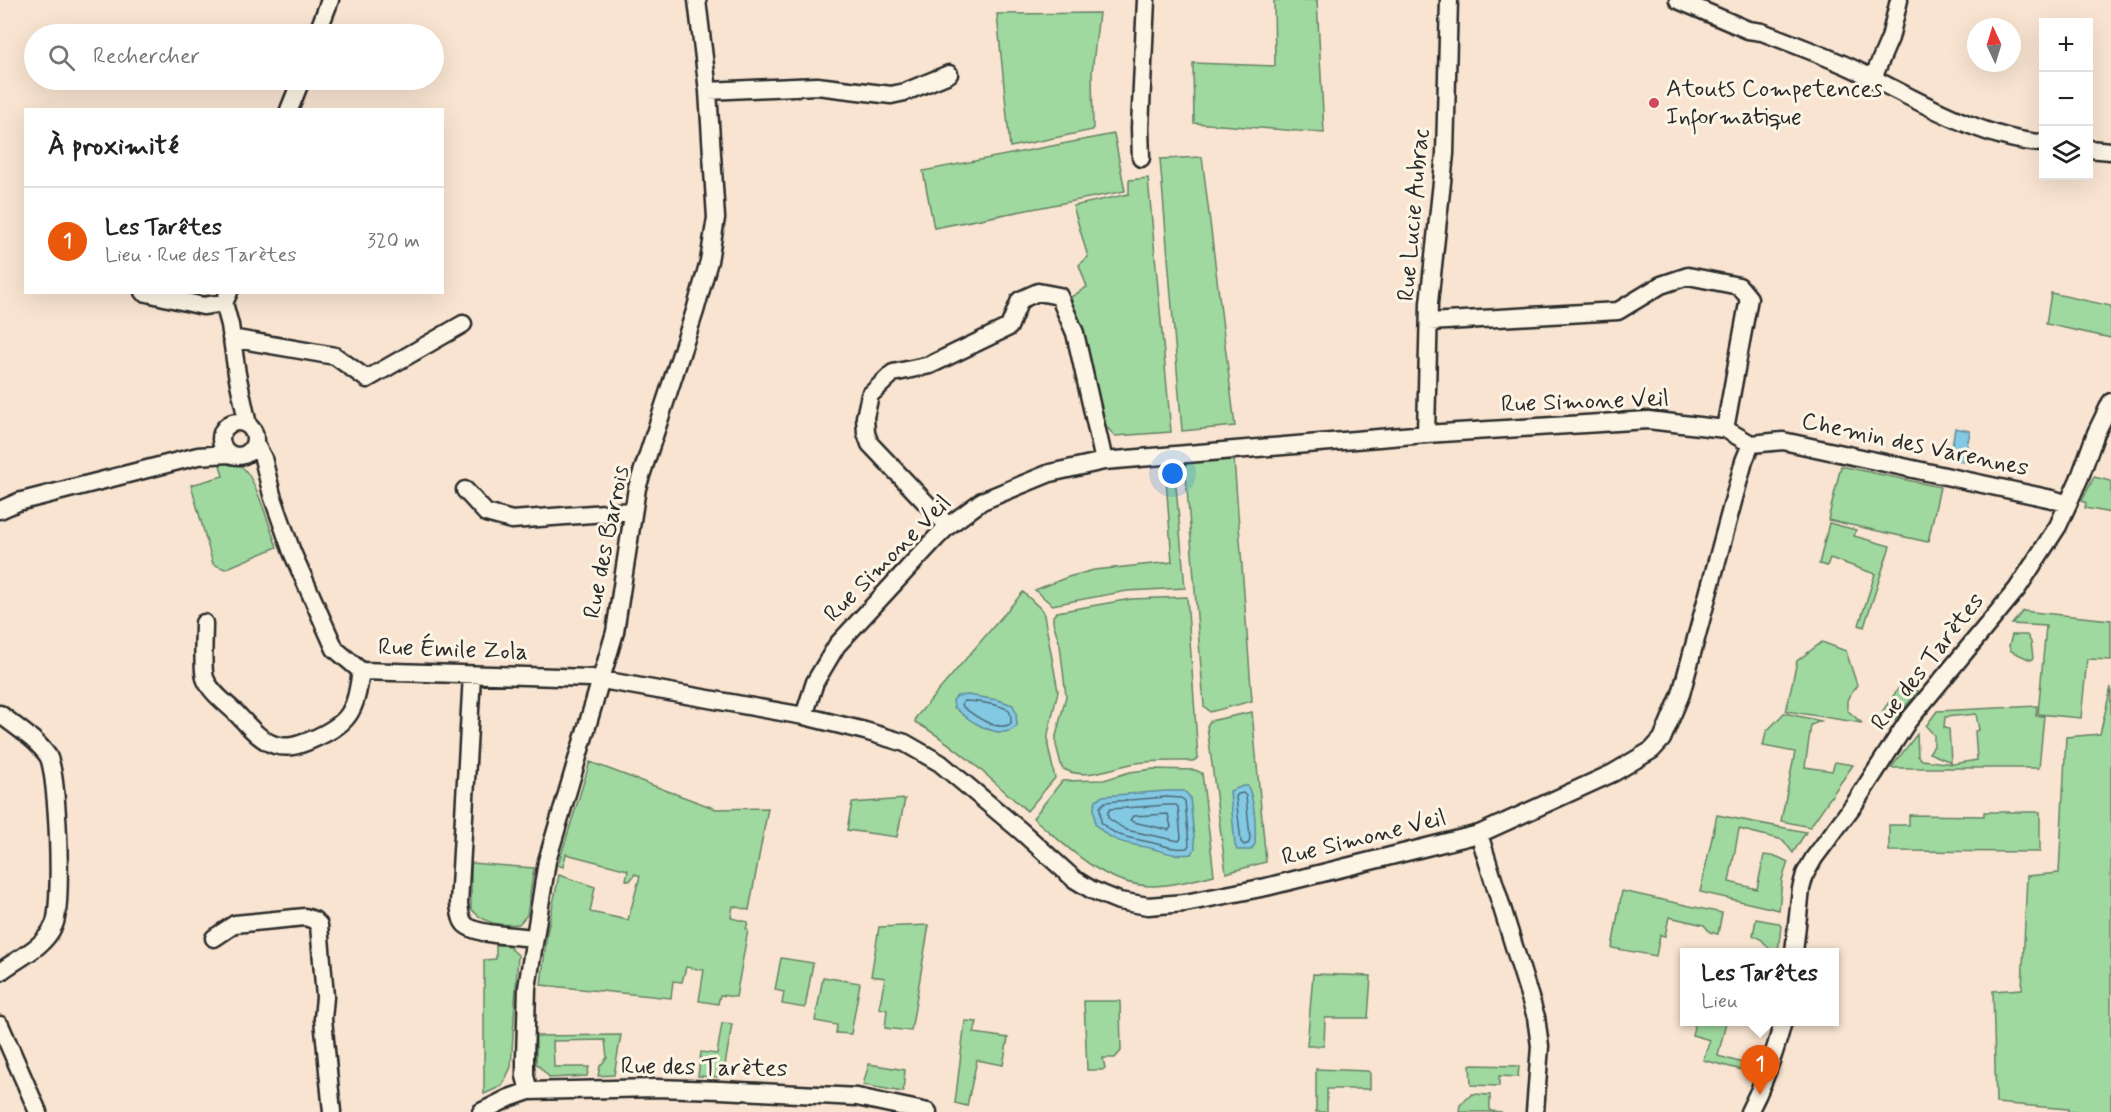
<!DOCTYPE html>
<html lang="fr">
<meta charset="utf-8">
<style>
:root{--surface:#fff;--page:#f6f6f6;--text:#222;--muted:#767676;--line:#e0e0e0;--accent:#ea580c}
body{margin:0;font-family:Mynerve,sans-serif;background:var(--page);color:var(--text)}
.controls{position:absolute;right:18px;top:18px;display:grid;overflow:hidden;border-radius:0px;box-shadow:0 6px 24px #0002}
.controls button{width:54px;height:54px;display:grid;place-items:center;padding:0;border:0;border-bottom:2px solid var(--line);background:var(--surface);color:var(--text);font:30px sans-serif}
.compass{position:absolute;left:1967px;top:18px;width:54px;height:54px;border-radius:50%;background:var(--surface);box-shadow:0 6px 24px #0002;rotate:356deg}
.you{position:absolute;left:1173px;top:474px;width:21px;height:21px;margin:-15px;border:4px solid #fff;border-radius:50%;background:#1a73e8;box-shadow:0 0 0 9px #1a73e833}
.badge{display:grid;place-items:center;width:39px;height:39px;border-radius:50%;background:var(--accent);color:#fff;font-size:20px;font-weight:700}
.pin{position:absolute;translate:-50% -50px;filter:drop-shadow(0 2px 3px #0008)}
.pin::after{content:'';position:absolute;top:32px;width:21px;height:18px;background:inherit;clip-path:polygon(0 0,100% 0,50% 100%)}
.popup{position:absolute;left:1680px;top:948px;width:159px;height:78px;box-sizing:border-box;display:grid;place-content:center;border-radius:0px;background:var(--surface);filter:drop-shadow(0 2px 4px #0005);font-size:20px;white-space:nowrap;color:var(--muted)}
.popup b{font-size:22px;color:var(--text)}
.popup::after{content:'';position:absolute;left:50%;top:100%;margin-left:-12px;border:12px solid transparent;border-top-color:var(--surface)}
.list{margin:0;padding:0;list-style:none}
h2{display:flex;justify-content:space-between;align-items:center;height:78px;margin:0;padding:0 24px;font-size:26px}
h2 small{font-size:20px;font-weight:400;color:var(--muted)}
.list li{display:grid;grid-template-columns:39px 1fr auto;gap:18px;align-items:center;box-sizing:border-box;height:108px;padding:0 24px;border-top:2px solid var(--line)}
.list b{display:block;font-size:22px;white-space:nowrap}
.list p{margin:0;font-size:20px;white-space:nowrap;color:var(--muted)}
.list em{font-size:20px;font-style:normal;color:var(--muted)}
.icon{flex:none;width:33px;height:33px;fill:none;stroke:currentColor;stroke-width:2;stroke-linecap:round;stroke-linejoin:round}
.map{position:relative;flex:none;width:2111px;height:1112px;overflow:hidden}
.search{position:absolute;background:var(--surface);box-shadow:0 6px 24px #0002;left:24px;top:24px;width:420px;height:66px;display:flex;align-items:center;gap:15px;box-sizing:border-box;padding:0 21px;border-radius:33px;color:var(--muted);font-size:22px}
.panel{position:absolute;background:var(--surface);box-shadow:0 6px 24px #0002;left:24px;top:108px;width:420px;height:186px;border-radius:0px}
.map>svg:first-child{display:block}
.green{fill:#9fd99f;stroke:#658265;stroke-width:1.5}
.water{fill:#83c9e4;stroke:#608a9a;stroke-width:1.5}
.lines{fill:none;stroke-linecap:round;stroke-linejoin:round}
.shore{stroke:#4e6a75;stroke-width:1.5}
.street-casing{stroke:#2b2b2b;stroke-width:21}
.street{stroke:#fcf5e5;stroke-width:16}
.poi-dot{fill:#d1495b;stroke:#fcf5e5;stroke-width:2}
.labels{text-anchor:middle;dominant-baseline:central;stroke-width:6;stroke-linejoin:round;paint-order:stroke}
.poi-label{font-size:24px;fill:#2b2b2b;stroke:#fcf5e5;text-anchor:start}
.street-label{font-size:24px;fill:#2b2b2b;stroke:#fcf5e5}
</style>
<div class="map">
<svg width="2111" height="1112" viewBox="0 0 2111 1112">
<rect width="100%" height="100%" fill="#f8e4d0"/>
<filter id="ink" filterUnits="userSpaceOnUse"><feTurbulence type="fractalNoise" baseFrequency=".0167" numOctaves="2"/><feDisplacementMap in="SourceGraphic" scale="12" xChannelSelector="R" yChannelSelector="G"/><feConvolveMatrix kernelMatrix="1 2 1 2 8 2 1 2 1" color-interpolation-filters="sRGB"/></filter>
<g filter="url(#ink)">
<!-- green -->
<path class="green" d="M1274 0H1317L1324 133 1194 123 1193 63 1275 66Z
M1099 13 1092 72 1093 130 1010 147 997 14Z
M1114 134 1125 191 934 228 923 171Z
M1202 157 1235 426 1182 431 1160 159Z
M1148 178 1171 432 1115 436 1099 419 1069 302 1071 297 1087 287 1079 265 1088 257 1073 206 1129 194V180Z
M2051 293 2111 306V338L2046 324Z
M1234 459 1252 701 1210 712 1204 706 1185 463Z
M219 461C227 461 235 462 242 467 256 478 270 529 277 547L225 569 213 564 191 485 223 476Z
M1174 464 1185 588 1127 591 1052 605 1035 590 1068 577 1094 570 1172 562 1165 465Z
M1841 466 1940 487 1928 542 1828 520Z
M2094 477 2111 481V513L2085 508 2086 503 2082 501Z
M1829 523 1856 530 1854 536 1890 546 1864 627 1859 625 1875 574 1830 558 1827 566 1819 564Z
M1023 592 1043 611 1044 615 1058 691 1048 734V746L1055 778 1027 811C991 780 957 745 915 722L916 717Z
M1187 597 1198 758 1193 761C1174 761 1154 760 1136 763 1112 767 1084 782 1062 768L1056 745V736L1066 696 1060 645 1053 622V616L1057 612 1131 599Z
M2023 611 2111 620V660L2087 659 2081 718 2038 714 2046 626 2012 624Z
M2012 635H2027L2031 642 2033 658 2031 660 2011 651 2009 646Z
M1822 642 1846 651 1857 685 1847 700V710L1862 723 1786 711 1797 661Z
M1900 686 1918 691 1895 720 1882 712Z
M2111 687V1112H2068V1109L1996 1103 1993 991 2022 989 2027 876 2059 873 2066 737 2100 734Z
M2037 706 2036 716H2044L2039 768H1891L1917 734 1918 756 1922 760 1953 764 1977 760 1975 731 1979 730 1976 714 1945 717 1944 728 1949 729 1951 762 1929 753 1934 746V735L1926 726 1937 711Z
M1252 712 1266 862 1226 873 1207 726 1210 721Z
M1784 713 1821 721 1811 725 1805 767 1832 771 1835 762 1853 765 1810 827 1781 821 1795 752 1763 746 1766 732Z
M590 762 716 809 768 808 749 910 733 906 731 918 748 922 746 929 748 930 736 997 720 995 718 1004 699 1001 704 970 686 967 682 982 673 981 671 998 541 985 547 933 559 875 595 887 590 912 628 920 640 876 635 874 630 881 626 880 628 870 566 854 563 867 558 865Z
M1153 769 1195 770 1202 773 1214 875C1195 880 1175 885 1155 886 1105 887 1069 848 1033 818L1062 781 1104 780 1130 772Z
M905 799 897 837 847 830 852 803Z
M1984 812H2040V852L1889 851V825H1909V815L1984 816Z
M1717 815 1806 832 1793 853 1783 840 1739 829 1729 882 1757 889 1764 855 1778 857 1788 862 1782 880 1779 910 1700 892Z
M471 863 534 868 527 915 519 924C499 926 485 924 471 909Z
M1622 891 1722 913 1718 934 1710 932 1704 925 1669 917 1665 936 1660 935 1656 956 1612 948Z
M1756 919 1778 923 1781 926 1778 952H1772L1762 940 1753 935Z
M929 925 911 1031 885 1028 887 1010 879 1008 885 978 871 976 879 927Z
M496 945H507L518 955 511 1067 502 1086 484 1094V960L496 959Z
M781 958 813 963 805 1008 782 1004 784 992 775 990Z
M1313 974 1371 976 1368 1018H1325L1324 1046H1307Z
M823 977 860 983 851 1034 836 1033 837 1025 815 1021Z
M1084 1001H1120L1121 1051 1115 1058H1103L1105 1068 1102 1070H1087Z
M965 1021 977 1022 974 1033 1008 1038 1003 1065 977 1060 967 1106 955 1103Z
M1695 1022H1726L1718 1056 1746 1064 1748 1057H1753L1761 1065 1758 1074 1703 1060 1710 1040 1692 1035Z
M722 1023 732 1024 723 1077 698 1076 701 1052 717 1054Z
M621 1035 614 1075 598 1076 600 1066 607 1058 605 1040 553 1041 554 1067H589L587 1076 550 1078 536 1063V1036Z
M869 1064 905 1070 903 1092 863 1085Z
M1470 1065 1519 1066 1518 1077 1499 1076V1086L1471 1085Z
M1316 1069 1367 1071 1370 1072V1089H1327V1112H1316Z
M1472 1094 1490 1095V1111L1502 1112H1459L1460 1105Z"/>
<!-- water -->
<path class="water" d="M1955 428 1970 431 1964 462 1950 458Z
M968 695 998 700 1013 705 1016 713 1017 726C1000 743 968 720 954 707L953 700 957 696Z
M1243 786H1248C1255 803 1256 826 1255 844L1251 850H1237L1235 845 1230 791Z
M1166 791H1184L1190 797 1195 848 1192 854C1172 856 1169 853 1150 848 1127 843 1113 844 1095 824L1094 807 1096 800 1103 796Z"/>
<g class="lines">
<!-- shore -->
<path class="shore" d="M964 701C972 701 1001 704 1008 710 1012 713 1011 719 1011 724 996 732 975 716 963 707L962 704Z
M1243 793 1246 796 1250 837 1249 843 1244 845 1241 842 1236 797 1238 794Z
M1166 797 1181 798 1185 801 1189 845 1187 848C1173 850 1163 845 1149 842 1131 838 1114 837 1101 822L1100 807 1105 802Z
M1167 805H1176L1178 807 1181 838 1179 841 1126 830 1108 818V812L1110 809Z
M1168 814 1171 827 1169 830 1133 822 1130 820 1133 816Z"/>
<!-- street casing -->
<g class="street-casing">
<path id="street" d="M1678 0 1748 30 1762 32C1793 44 1826 56 1856 70 1910 96 1984 141 2044 143
M317 34 330 0
M1873 78 1890 38 1899 0
M708 91 817 86 891 95 905 92 949 74
M289 110 301 80
M2088 149 2111 151
M1141 158 1140 128 1146 0
M143 292 203 306 224 303
M229 292 224 303 230 325 237 374 248 425
M1429 322 1618 311 1661 285 1688 276 1739 286 1749 298 1725 429
M231 338 335 356 367 379 463 324
M221 439a17 17 0 1 1 34 0a17 17 0 1 1-34 0Z
M1426 434 1429 303 1445 154 1449 0
M255 443 263 458 272 495 292 552 335 649 361 671 591 678 804 716 865 731 905 743 940 763 1021 831 1074 879 1092 890 1119 901 1148 906 1185 903 1266 887 1479 834 1613 773 1652 750 1662 739 1681 694 1744 461 1751 444
M1751 444 1783 441 2052 499 2068 504
M465 490 486 513 512 520 632 511
M0 510 18 502 198 456 228 454
M948 526 870 444 866 433 865 417 870 395 893 373 930 365 1009 327 1020 300 1038 292 1059 296 1075 333 1104 461
M204 623C204 636 202 668 205 678 210 692 226 703 236 713 247 724 260 741 275 745 288 749 299 745 311 740 350 723 355 713 361 671
M472 675 459 904C460 910 460 918 464 923 472 935 519 936 534 938
M0 714C16 727 36 739 48 756 58 773 63 906 54 925 43 949 19 957 0 972
M804 716 815 682 837 645 936 538 948 526 982 501 1050 473 1104 461 1426 434 1648 420 1725 429 1751 444
M1479 834 1536 1017 1540 1046 1535 1112
M214 938 235 924 305 917 314 920 319 925 325 997 323 1019 332 1112
M1794 952 1801 889 1805 874 1814 858 1855 803 1908 721 2017 589 2058 526 2080 477 2096 433 2111 402
M0 1025 38 1112
M529 1091 525 1076V1058L527 988 547 861 615 632 637 488 695 311 709 261 716 218 708 91 697 0
M481 1112 509 1098 529 1091 655 1088 720 1090 857 1097 928 1112
M1749 1112C1764 1083 1775 1053 1783 1022"/>
</g>
<!-- street -->
<use href="#street" class="street"/>
</g>
</g>
<!-- markers -->
<circle class="poi-dot" cx="1654" cy="103" r="6"/>
<g class="labels">
<!-- poi labels -->
<g class="poi-label">
<text x="1666" y="89">Atouts Competences<tspan x="1666" dy="28">Informatique</tspan></text>
</g>
<!-- street labels -->
<g class="street-label">
<text transform="translate(1414 215) rotate(-85)">Rue Lucie Aubrac</text>
<text transform="translate(1585 402) rotate(-2)">Rue Simone Veil</text>
<text transform="translate(1915 445) rotate(12)">Chemin des Varennes</text>
<text transform="translate(607 542) rotate(-79)">Rue des Barrois</text>
<text transform="translate(888 559) rotate(-45)">Rue Simone Veil</text>
<text transform="translate(453 650) rotate(2)">Rue Émile Zola</text>
<text transform="translate(1928 662) rotate(-52)">Rue des Tarètes</text>
<text transform="translate(1364 838) rotate(-14)">Rue Simone Veil</text>
<text transform="translate(704 1068) rotate(1)">Rue des Tarètes</text>
</g>
</g>
</svg>
<div class="controls">
<button>+</button>
<button>−</button>
<button><svg class="icon" aria-label="layers" viewBox="0 0 24 24"><path d="M12 4l9 5-9 5-9-5zM3 14l9 5 9-5"/></svg></button>
</div>
<svg class="compass" viewBox="-18 -18 36 36"><path d="M0-13l5 13h-10z" fill="#e53935"/><path d="M0 13l5-13h-10z" fill="#767676"/></svg>
<div class="you"></div>
<div class="pin badge" style="left:1760px;top:1095px">1</div>
<div class="popup"><b>Les Tarêtes</b>Lieu</div>
<div class="search"><svg class="icon" aria-label="search" viewBox="0 0 24 24"><circle cx="10" cy="10" r="6"/><path d="M15 15l6 6"/></svg>Rechercher</div>
<section class="panel">
<h2>À proximité<small></small></h2>
<ul class="list">
<li><span class="badge">1</span><div><b>Les Tarêtes</b><p>Lieu · Rue des Tarètes</p></div><em>320 m</em></li>
</ul>
</section>
</div>
